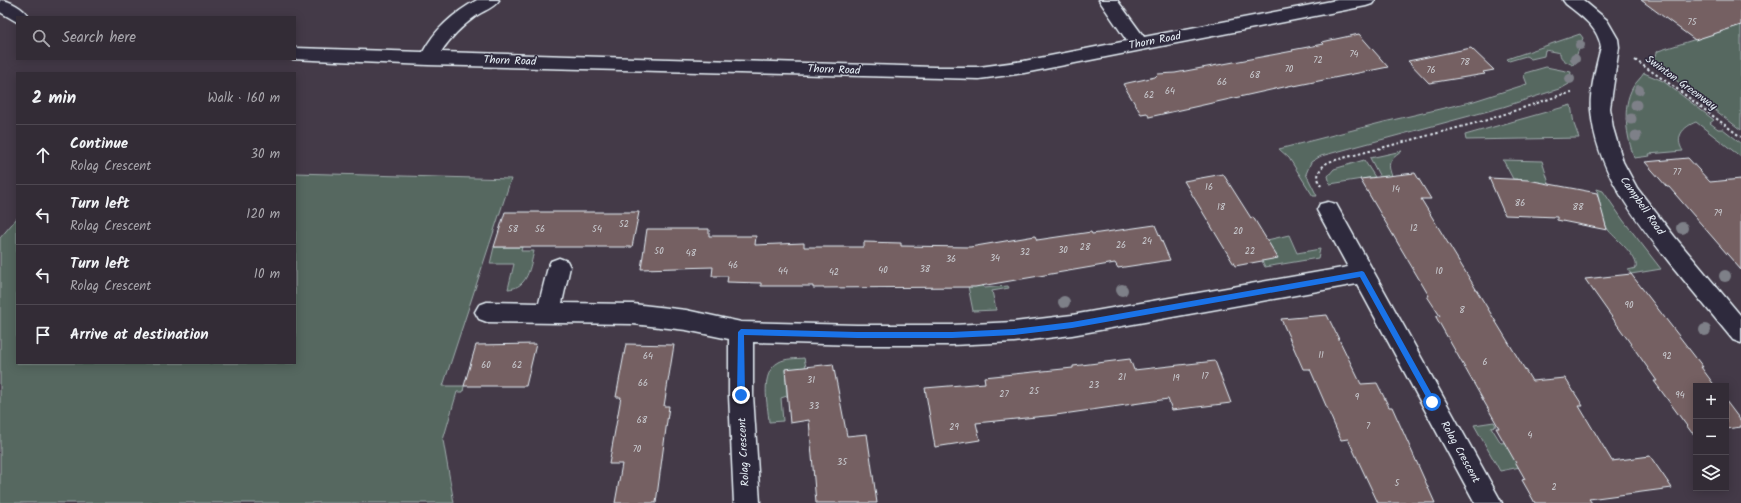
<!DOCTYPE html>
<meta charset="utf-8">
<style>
:root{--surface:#332c36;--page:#3b343e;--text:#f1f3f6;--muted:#a9a7ad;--line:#4e4851}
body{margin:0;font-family:Kalam,sans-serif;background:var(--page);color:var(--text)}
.controls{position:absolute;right:12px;bottom:12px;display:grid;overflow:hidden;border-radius:0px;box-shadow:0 2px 10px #0003}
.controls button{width:36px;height:36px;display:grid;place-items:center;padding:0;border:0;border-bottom:1px solid var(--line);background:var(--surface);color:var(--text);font:20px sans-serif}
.stop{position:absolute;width:12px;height:12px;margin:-9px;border:3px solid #1a73e8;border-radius:50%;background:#fff}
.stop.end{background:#1a73e8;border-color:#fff;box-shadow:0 1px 4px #0008}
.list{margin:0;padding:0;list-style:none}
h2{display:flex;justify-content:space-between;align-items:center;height:52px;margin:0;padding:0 16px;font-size:17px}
h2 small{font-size:13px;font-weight:400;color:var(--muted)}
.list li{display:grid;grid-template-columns:26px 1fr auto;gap:12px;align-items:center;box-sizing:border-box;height:60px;padding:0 16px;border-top:1px solid var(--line)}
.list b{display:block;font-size:15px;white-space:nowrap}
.list p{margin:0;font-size:13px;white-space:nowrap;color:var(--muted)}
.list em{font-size:13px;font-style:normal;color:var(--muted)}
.icon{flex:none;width:22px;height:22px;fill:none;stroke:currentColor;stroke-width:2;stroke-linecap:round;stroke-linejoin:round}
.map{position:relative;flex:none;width:1741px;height:503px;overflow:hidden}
.search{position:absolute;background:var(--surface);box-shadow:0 2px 10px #0003;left:16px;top:16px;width:280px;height:44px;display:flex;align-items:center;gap:10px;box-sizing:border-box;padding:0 14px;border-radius:0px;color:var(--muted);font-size:15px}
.panel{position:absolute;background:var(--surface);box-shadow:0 2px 10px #0003;left:16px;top:72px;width:280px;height:292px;border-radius:0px}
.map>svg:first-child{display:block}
.green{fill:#566861;stroke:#9facac}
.building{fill:#756062;stroke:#e8f1f8}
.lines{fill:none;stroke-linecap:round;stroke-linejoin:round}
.street-casing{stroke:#e8f1f8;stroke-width:3}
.path{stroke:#e8f1f8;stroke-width:2;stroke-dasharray:2.5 2.5;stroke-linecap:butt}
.street{fill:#2f2a3d;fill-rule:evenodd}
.tree{fill:#7e8088}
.route{fill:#1a73e8}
.labels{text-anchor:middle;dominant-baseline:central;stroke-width:3;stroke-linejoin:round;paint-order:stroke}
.number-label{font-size:9px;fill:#cbcdd2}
.street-label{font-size:11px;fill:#e8f1f8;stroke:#2f2a3d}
</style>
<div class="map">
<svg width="1741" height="503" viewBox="0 0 1741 503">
<rect width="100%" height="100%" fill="#443a48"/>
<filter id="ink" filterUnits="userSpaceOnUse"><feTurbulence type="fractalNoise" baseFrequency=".025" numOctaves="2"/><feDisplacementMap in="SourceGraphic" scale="8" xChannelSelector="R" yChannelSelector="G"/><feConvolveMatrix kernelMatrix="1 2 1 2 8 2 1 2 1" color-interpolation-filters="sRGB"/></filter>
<g filter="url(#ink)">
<!-- green -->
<path class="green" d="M1741 25V130L1651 61 1658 51Z
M1580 34 1583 38 1573 65C1567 62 1560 60 1560 53L1545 50 1544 56 1531 59 1526 56 1509 61 1507 59Z
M1546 67 1571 72 1569 84 1562 88 1503 107 1321 156 1311 162 1306 174 1317 196H1313L1289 158 1279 149 1384 122 1474 101 1527 84 1524 76 1525 73Z
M1644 73 1663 81 1714 120 1710 123 1718 129H1723L1741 143V157L1696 122C1683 127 1674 137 1683 151L1649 154 1650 156 1634 158C1627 136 1621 108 1633 87 1636 82 1641 78 1644 73Z
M1571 105 1574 124 1579 138 1466 140 1465 135Z
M1402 151C1391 160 1386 161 1392 176L1380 177 1370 158Z
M1364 160 1375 177 1330 184 1328 176 1334 169Z
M1503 160 1542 161 1552 193 1518 182 1517 179H1513Z
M295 173 511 179 443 386H464L463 392H457L443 440 454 503H0V238L17 218V363H295Z
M1597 189 1603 191 1623 220 1661 269 1631 274 1628 270 1636 268C1639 257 1616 239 1609 231 1603 224 1599 199 1597 189Z
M1289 235 1297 253 1320 249 1318 258 1265 267 1262 261 1267 240Z
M494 247H522L521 251H534C530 267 528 288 508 289L514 264H490Z
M978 271 984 288 1008 286 1009 288 992 291 996 310 973 311 968 286Z
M804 358 806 367 785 370 787 396 781 398 783 421 769 422C768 404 759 373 779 362 786 358 796 359 804 358Z
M1494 422 1496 426 1491 427 1501 443 1511 442 1525 466 1500 471 1474 425Z"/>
<!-- building -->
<path class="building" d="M1641 0H1741V25L1695 40Z
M1359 34 1388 67 1294 86 1293 85 1149 117 1147 113 1141 114 1123 84 1155 77 1158 74 1175 73 1293 51 1292 50 1324 44 1322 42Z
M1471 48 1494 70 1483 72 1485 74 1429 83 1408 61Z
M1688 158 1710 182 1741 179V270L1669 187H1667L1645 162Z
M1415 173 1431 199H1421L1532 381 1565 378 1583 406H1579L1612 461 1650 456 1672 488 1589 499 1592 503H1535L1522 480 1525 479 1496 428H1499L1436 317 1440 316 1427 296H1429L1360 179Z
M1223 174 1251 218 1253 217 1278 258 1235 266 1184 181Z
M1489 178 1528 180 1597 193 1607 230 1557 220V217L1505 215Z
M505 212H639L632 247H494Z
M1155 225 1170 260 1118 268 1115 263 975 287 813 288V286H761V283L727 282 728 276H712L713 267 641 269 647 229H709V236H756L755 245 804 243V247H864V242L901 243V246L970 247 1035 236 1037 240 1091 232 1092 234Z
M1631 274 1703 367H1701L1715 386H1696V433H1692L1654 381H1657L1585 279Z
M1327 315 1361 384 1377 383 1389 407H1392L1435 503H1378L1348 439 1341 440 1310 369H1303L1281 319Z
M536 344 526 386H464L476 345Z
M626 344 674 345 664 406H669L656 503H615L622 464H609L621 397H616Z
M1130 359 1134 370 1215 361 1231 403 1172 410 1168 399 1056 415 976 423 980 440 935 447 925 388 985 383 984 377 1073 368V366Z
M833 364 847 436 867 434 877 503H816L809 420 790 423 785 369Z
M1726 401 1741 421V427L1726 429Z"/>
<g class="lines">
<!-- street casing -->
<g class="street-casing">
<path id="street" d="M0 0C10 0 24 9 29 17H17V22L0 12Z
M477 0H499C494 8 483 11 476 16 462 26 450 38 441 52L934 67H979L1024 61 1127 41 1099 0H1117L1144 37 1337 0H1375L1372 4 1366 6 1024 73 979 79 428 65 291 59H295V48L423 52C435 29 455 12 477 0Z
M1563 0H1583L1607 20 1618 39 1619 47 1610 108 1613 128 1623 162 1637 188 1674 236 1741 316V343L1733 340C1713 316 1693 291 1673 267 1636 220 1596 172 1591 110 1589 95 1597 62 1601 47 1598 27 1581 16 1566 4Z
M1328 202 1336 204 1502 503H1475L1357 284 1072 335 1014 342 952 345H857L753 342V395L760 503H734L729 395V339L686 330 633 324 487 322 479 319 475 312 479 305 487 302 539 303 548 267 551 261 559 258 567 261 570 267 562 303 633 304 686 310 741 322 857 325H952L1014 322 1072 315 1348 267 1317 210 1320 204Z"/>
</g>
<!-- path -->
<path class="path" d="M1635 60 1673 86 1741 137
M1321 186C1315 175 1319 169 1328 162L1487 120 1561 95 1572 93"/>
<!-- street -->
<use href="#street" class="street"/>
</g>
<!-- trees -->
<g class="tree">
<circle cx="1580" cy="45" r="5"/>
<circle cx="1575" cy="59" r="5"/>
<circle cx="1570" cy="79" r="5"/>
<circle cx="1639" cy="90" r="5"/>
<circle cx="1636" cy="105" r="5.5"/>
<circle cx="1631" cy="119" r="5.5"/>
<circle cx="1636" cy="136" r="5.5"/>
<circle cx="1682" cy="228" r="6"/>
<circle cx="1725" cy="276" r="6"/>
<circle cx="1122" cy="290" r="6"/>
<circle cx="1064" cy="302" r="6"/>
<circle cx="1705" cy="330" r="6"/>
</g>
</g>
<!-- route -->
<path class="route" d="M1362 271 1364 272 1435 400V404H1430L1360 277 1072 328 1014 335 952 338H857L744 335 745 395 741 398 737 395 738 332 741 329 857 332H952L1014 329 1072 322Z"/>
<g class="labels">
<!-- number labels -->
<g class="number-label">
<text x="1692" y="22">75</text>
<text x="1354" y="54">74</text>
<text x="1318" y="60">72</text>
<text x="1465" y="62">78</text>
<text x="1289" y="69">70</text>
<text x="1431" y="70">76</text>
<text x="1255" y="75">68</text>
<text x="1222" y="82">66</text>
<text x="1170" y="91">64</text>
<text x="1149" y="95">62</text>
<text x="1677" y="172">77</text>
<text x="1209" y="187">16</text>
<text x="1396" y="189">14</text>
<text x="1520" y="203">86</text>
<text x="1221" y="207">18</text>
<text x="1578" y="207">88</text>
<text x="1718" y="213">79</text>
<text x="624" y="224">52</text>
<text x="1414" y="228">12</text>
<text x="513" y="229">58</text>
<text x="540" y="229">56</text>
<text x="597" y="229">54</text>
<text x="1238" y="231">20</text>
<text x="1147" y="241">24</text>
<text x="1121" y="245">26</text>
<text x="1085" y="247">28</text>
<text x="1063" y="250">30</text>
<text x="659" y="251">50</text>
<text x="1250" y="251">22</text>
<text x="1025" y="252">32</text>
<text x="691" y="253">48</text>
<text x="995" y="258">34</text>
<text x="951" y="259">36</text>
<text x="733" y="265">46</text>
<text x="925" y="269">38</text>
<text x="883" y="270">40</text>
<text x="783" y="271">44</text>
<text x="1439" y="271">10</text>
<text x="834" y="272">42</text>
<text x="1629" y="305">90</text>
<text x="1462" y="310">8</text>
<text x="1321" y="355">11</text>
<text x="648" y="356">64</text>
<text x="1667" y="356">92</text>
<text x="1485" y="362">6</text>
<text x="486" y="365">60</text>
<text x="517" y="365">62</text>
<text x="1205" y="376">17</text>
<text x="1122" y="377">21</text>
<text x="1176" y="378">19</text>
<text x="811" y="380">31</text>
<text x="643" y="383">66</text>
<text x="1094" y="385">23</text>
<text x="1034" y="391">25</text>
<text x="1004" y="394">27</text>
<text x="1680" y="395">94</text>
<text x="1357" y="397">9</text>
<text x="814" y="406">33</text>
<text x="642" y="420">68</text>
<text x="1368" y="426">7</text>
<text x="954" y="427">29</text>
<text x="1530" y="435">4</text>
<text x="637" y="449">70</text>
<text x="842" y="462">35</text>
<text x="1397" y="483">5</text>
<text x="1554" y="487">2</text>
</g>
<!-- street labels -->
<g class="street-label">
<text transform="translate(1155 41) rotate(-11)">Thorn Road</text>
<text transform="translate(510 61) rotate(2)">Thorn Road</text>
<text transform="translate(834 70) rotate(2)">Thorn Road</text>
<text transform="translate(1681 83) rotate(36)">Swinton Greenway</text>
<text transform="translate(1642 206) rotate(55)">Campbell Road</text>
<text transform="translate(744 452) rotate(-93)">Rolag Crescent</text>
<text transform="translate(1460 452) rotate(61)">Rolag Crescent</text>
</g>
</g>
</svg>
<div class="controls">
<button>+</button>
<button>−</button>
<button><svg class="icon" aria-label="layers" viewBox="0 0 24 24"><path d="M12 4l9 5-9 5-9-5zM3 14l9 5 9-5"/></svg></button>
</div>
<div class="stop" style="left:1432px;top:402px"></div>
<div class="stop end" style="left:741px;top:395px"></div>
<div class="search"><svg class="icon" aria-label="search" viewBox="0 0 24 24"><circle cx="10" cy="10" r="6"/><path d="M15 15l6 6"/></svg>Search here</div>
<section class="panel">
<h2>2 min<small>Walk · 160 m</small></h2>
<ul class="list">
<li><svg class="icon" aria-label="ahead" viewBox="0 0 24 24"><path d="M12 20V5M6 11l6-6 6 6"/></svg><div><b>Continue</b><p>Rolag Crescent</p></div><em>30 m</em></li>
<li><svg class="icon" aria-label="left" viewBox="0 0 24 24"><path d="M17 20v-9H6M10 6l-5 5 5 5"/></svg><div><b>Turn left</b><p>Rolag Crescent</p></div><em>120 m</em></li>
<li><svg class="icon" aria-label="left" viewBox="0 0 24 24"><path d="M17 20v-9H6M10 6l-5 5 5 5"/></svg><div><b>Turn left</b><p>Rolag Crescent</p></div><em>10 m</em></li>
<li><svg class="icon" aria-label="arrive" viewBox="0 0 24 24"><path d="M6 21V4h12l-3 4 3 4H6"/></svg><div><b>Arrive at destination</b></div></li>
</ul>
</section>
</div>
